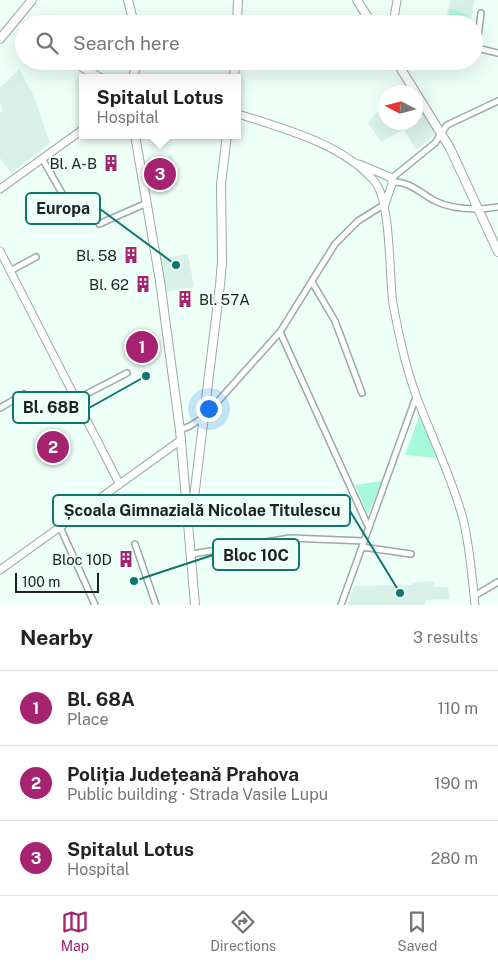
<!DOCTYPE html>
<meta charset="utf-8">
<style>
:root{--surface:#fff;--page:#f6f6f6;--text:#222;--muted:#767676;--line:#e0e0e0;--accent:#a62370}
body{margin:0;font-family:"Public Sans",sans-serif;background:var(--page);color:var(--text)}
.compass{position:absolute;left:378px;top:85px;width:45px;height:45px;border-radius:50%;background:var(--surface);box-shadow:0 5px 20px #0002;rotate:276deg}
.scale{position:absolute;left:15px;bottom:12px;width:84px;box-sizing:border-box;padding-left:5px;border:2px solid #1c221f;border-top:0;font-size:14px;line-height:18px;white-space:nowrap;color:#1c221f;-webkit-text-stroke:4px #edfff7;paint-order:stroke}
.you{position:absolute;left:208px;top:408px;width:18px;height:18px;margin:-12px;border:4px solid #fff;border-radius:50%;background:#1a73e8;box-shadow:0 0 0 8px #1a73e833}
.badge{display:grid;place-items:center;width:32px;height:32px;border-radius:50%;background:var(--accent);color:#fff;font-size:16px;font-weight:700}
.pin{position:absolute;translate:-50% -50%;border:2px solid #fff;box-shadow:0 1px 5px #0006}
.popup{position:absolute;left:79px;top:74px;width:162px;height:65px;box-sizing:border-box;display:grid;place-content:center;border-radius:0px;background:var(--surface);filter:drop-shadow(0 1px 4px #0005);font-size:16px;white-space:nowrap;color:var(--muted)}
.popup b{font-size:19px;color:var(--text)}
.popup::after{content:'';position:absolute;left:50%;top:100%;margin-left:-10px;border:10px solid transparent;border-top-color:var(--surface)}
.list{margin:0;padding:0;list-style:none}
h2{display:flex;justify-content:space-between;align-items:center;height:65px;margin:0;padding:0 20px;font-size:21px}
h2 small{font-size:16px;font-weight:400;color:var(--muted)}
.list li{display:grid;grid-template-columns:32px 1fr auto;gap:15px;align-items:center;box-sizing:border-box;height:75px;padding:0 20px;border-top:1px solid var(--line)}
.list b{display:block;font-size:19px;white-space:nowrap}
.list p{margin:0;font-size:16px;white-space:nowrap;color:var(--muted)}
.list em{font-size:16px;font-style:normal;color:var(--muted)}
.icon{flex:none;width:28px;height:28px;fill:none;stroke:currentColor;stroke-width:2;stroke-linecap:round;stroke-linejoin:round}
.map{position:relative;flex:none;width:498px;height:605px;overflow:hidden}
.search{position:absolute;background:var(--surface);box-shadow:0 5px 20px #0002;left:15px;right:15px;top:15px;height:55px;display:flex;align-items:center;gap:12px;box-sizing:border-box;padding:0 18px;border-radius:28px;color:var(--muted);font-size:19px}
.sheet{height:290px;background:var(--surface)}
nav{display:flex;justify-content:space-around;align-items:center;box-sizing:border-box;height:70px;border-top:1px solid var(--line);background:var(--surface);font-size:14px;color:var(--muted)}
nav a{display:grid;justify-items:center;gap:2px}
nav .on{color:var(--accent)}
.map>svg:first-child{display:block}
.built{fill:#d8f1e8}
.green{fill:#a6f9db}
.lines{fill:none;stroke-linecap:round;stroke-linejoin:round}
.minor-casing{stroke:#9aaba4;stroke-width:8}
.tertiary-casing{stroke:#9aaba4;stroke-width:9}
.secondary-casing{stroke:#9aaba4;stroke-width:10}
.minor{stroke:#fff;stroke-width:5}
.tertiary{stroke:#fff;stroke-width:7}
.secondary{stroke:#fff;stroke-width:8}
.labels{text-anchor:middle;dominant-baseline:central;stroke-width:4;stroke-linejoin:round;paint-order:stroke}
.poi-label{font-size:15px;fill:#1c221f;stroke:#edfff7;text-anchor:end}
.leader{fill:none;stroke:#0f766e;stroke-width:2}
.callout-dot{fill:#0f766e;stroke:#edfff7;stroke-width:2}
.callout{fill:#edfff7;stroke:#0f766e;stroke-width:2}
.callout-label{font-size:16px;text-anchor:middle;font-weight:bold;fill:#1c221f}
</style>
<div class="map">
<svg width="498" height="605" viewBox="0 0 498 605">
<rect width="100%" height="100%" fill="#edfff7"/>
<!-- built -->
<path class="built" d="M451 0H475L470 24H444Z
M19 69 33 94 50 143 11 173 0 158V113L3 111 0 103V88Z
M416 101 433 126 435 134 416 150 404 129 381 142 368 122 385 104 386 122H416Z
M172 155 176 181 148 185 144 166Z
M188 254 194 287 164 292 160 259Z
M434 581 435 587H448L450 599 425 600V605H348L354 586 412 585V583Z"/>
<!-- green -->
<path class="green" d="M450 9 468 15 467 24H447Z
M420 414 436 458 405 455Z
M382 481 368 514 355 485Z"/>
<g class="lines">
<!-- minor casing -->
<g class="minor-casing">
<path id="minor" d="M481 13 477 45 481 49 498 53
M43 160 71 209
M392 178 435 143 447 125 498 101
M393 182C409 181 422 194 435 201 454 210 478 210 498 207
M99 224 147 203
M10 271 36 257
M312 282 335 321 362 393
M280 332 369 528
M75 400 127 373
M0 408 24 394
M180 430 190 426 204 417 280 332 335 244 358 221 385 204
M60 527 95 605
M135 544 156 605
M362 547 411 554
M192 554 290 538 364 541
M474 596 498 582
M341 605 416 397"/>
</g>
<!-- tertiary casing -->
<g class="tertiary-casing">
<path id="tertiary" d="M393 24 397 0
M238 114C282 128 344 144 375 182 391 202 389 274 393 304 399 335 405 365 416 395 431 436 452 477 463 519 470 547 472 577 475 605
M359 164 392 178V184L385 204
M0 189 82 130
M0 251 119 483
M0 570 181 440"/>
</g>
<!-- secondary casing -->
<g class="secondary-casing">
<path id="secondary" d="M128 0 134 24
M357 0 372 24
M237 24 238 0
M0 39 32 0
M73 61 100 78
M396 61 450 148 498 252
M133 78 137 61
M234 78 235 61
M135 135 160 281 180 430 195 605
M192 514 220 285 222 262 221 184 227 135"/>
</g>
<!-- minor -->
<use href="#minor" class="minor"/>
<!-- tertiary -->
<use href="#tertiary" class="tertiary"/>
<!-- secondary -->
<use href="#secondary" class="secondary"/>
</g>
<!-- icons -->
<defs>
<g id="building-bare" transform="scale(1.35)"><path d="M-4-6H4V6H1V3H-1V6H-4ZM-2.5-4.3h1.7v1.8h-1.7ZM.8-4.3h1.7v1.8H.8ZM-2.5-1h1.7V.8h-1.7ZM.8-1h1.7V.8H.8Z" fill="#a62370" stroke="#edfff7" stroke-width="2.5" paint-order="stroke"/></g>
</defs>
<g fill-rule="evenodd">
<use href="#building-bare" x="111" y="163"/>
<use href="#building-bare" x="131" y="255"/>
<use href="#building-bare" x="143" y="284"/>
<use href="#building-bare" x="185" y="299"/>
<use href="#building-bare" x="126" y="559"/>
</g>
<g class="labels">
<!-- poi labels -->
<g class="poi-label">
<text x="97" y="163">Bl. A-B</text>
<text x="117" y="255">Bl. 58</text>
<text x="129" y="284">Bl. 62</text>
<text x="199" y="299" text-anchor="start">Bl. 57A</text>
<text x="112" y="559">Bloc 10D</text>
</g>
</g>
<!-- callouts -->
<path class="leader" d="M176 265L100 209M146 376L89 408M400 593L350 511M134 581L213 555"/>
<g class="callout-dot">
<circle cx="176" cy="265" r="5"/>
<circle cx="146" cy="376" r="5"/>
<circle cx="400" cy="593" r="5"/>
<circle cx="134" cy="581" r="5"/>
</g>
<g class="callout">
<rect x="26" y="193" width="74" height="31" rx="5"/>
<rect x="13" y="392" width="76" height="31" rx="5"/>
<rect x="53" y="495" width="297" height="31" rx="5"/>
<rect x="213" y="539" width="86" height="31" rx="5"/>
</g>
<g class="callout-label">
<text x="63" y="214">Europa</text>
<text x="51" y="413">Bl. 68B</text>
<text x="202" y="516">Școala Gimnazială Nicolae Titulescu</text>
<text x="256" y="561">Bloc 10C</text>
</g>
</svg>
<svg class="compass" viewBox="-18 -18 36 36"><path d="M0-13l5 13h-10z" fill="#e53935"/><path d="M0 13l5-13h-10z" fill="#767676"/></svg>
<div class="scale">100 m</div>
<div class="you"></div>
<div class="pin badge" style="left:142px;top:347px">1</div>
<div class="pin badge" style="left:53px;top:447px">2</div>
<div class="pin badge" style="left:160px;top:174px">3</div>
<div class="popup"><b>Spitalul Lotus</b>Hospital</div>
<div class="search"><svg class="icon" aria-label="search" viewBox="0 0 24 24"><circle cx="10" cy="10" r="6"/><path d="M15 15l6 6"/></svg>Search here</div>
</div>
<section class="sheet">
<h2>Nearby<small>3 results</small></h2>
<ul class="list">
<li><span class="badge">1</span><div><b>Bl. 68A</b><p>Place</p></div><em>110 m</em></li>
<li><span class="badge">2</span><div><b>Poliția Județeană Prahova</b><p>Public building · Strada Vasile Lupu</p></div><em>190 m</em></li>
<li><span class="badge">3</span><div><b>Spitalul Lotus</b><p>Hospital</p></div><em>280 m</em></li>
</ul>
</section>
<nav>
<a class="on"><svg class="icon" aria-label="map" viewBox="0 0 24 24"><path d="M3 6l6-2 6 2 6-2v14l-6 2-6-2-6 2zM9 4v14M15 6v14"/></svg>Map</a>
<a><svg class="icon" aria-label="directions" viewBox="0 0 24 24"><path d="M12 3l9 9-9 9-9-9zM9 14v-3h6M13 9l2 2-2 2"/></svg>Directions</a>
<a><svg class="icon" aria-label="saved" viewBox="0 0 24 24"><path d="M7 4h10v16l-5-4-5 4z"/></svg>Saved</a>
</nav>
